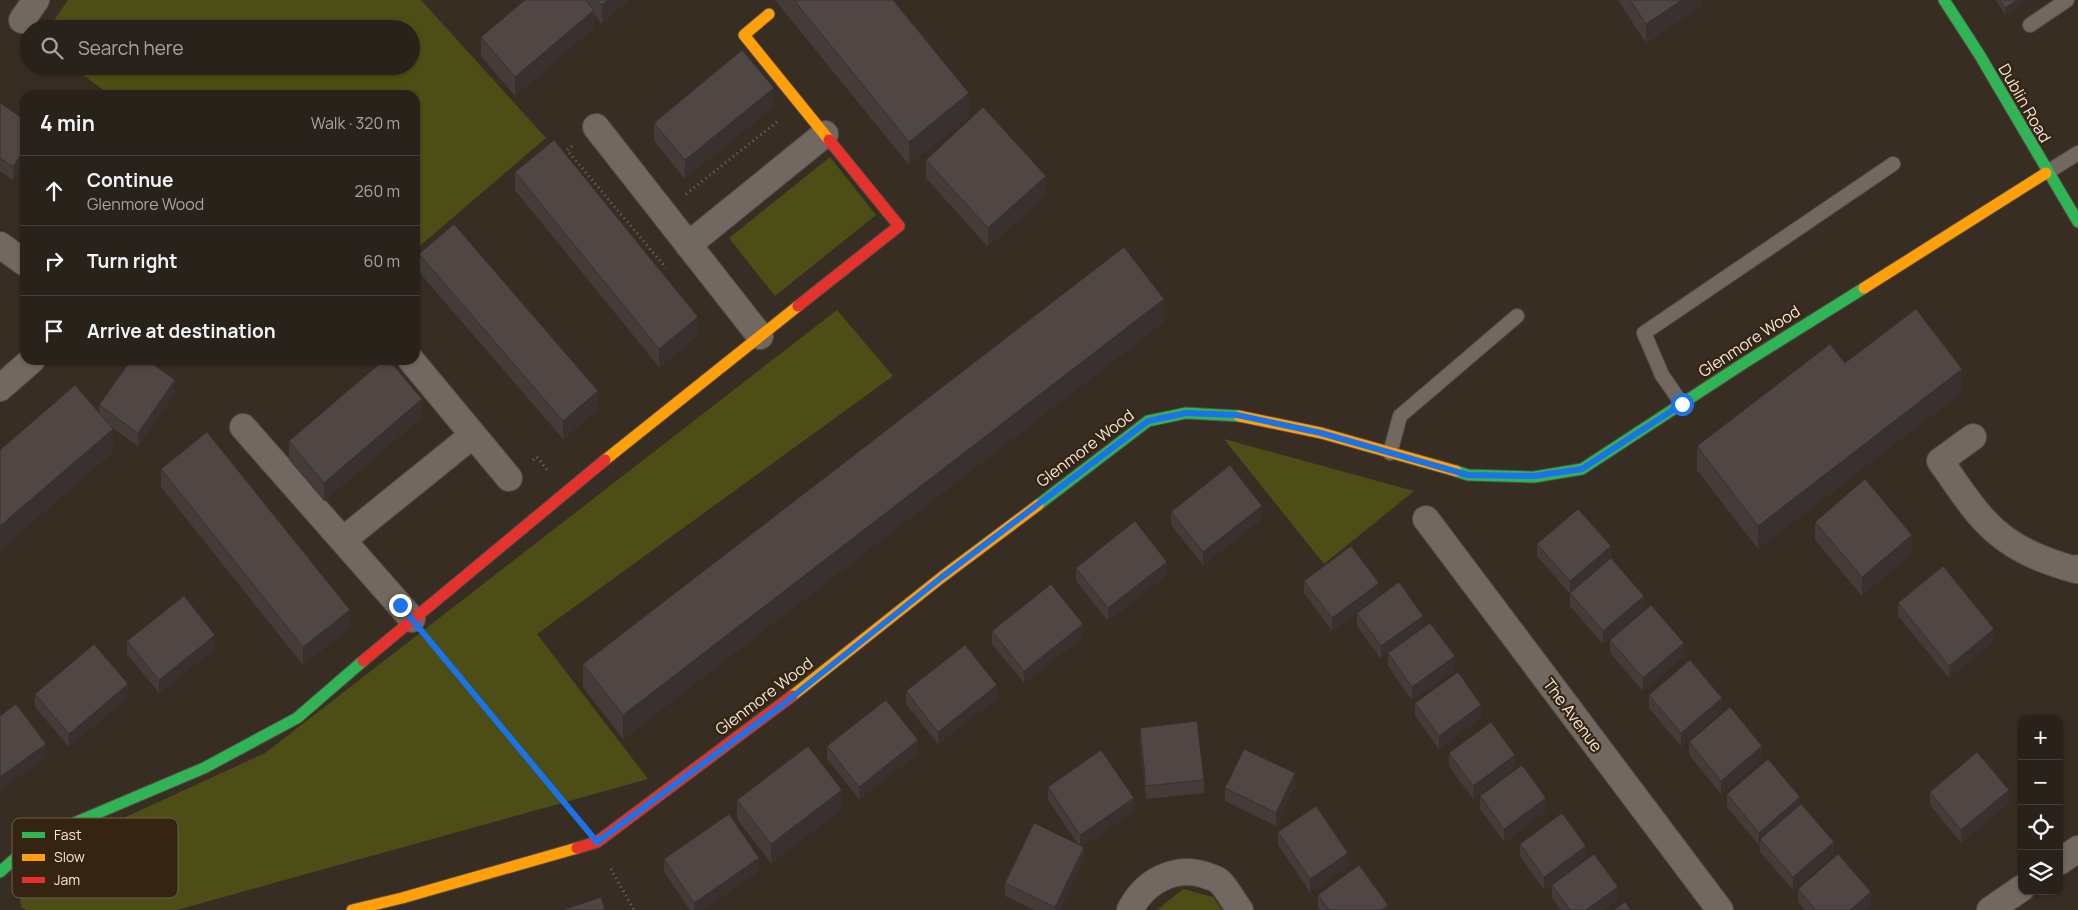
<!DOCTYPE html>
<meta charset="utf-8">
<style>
:root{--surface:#29221a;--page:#352f27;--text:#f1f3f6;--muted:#a5a4a2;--line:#453f39}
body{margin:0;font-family:Manrope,sans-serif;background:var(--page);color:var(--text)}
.controls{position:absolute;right:15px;bottom:15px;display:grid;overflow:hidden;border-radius:10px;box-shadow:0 1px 4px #0004}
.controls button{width:45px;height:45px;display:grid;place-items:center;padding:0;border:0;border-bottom:1px solid var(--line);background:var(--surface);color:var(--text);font:25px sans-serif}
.stop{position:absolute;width:15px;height:15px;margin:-11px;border:4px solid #1a73e8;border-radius:50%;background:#fff}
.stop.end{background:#1a73e8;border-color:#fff;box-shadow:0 1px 5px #0008}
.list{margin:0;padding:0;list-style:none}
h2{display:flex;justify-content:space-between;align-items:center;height:65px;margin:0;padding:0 20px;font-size:21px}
h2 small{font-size:16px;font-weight:400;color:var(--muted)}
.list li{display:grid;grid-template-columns:32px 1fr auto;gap:15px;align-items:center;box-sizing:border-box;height:70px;padding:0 20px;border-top:1px solid var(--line)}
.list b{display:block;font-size:19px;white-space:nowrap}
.list p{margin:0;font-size:16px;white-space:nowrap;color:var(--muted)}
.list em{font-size:16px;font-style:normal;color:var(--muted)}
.icon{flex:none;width:28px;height:28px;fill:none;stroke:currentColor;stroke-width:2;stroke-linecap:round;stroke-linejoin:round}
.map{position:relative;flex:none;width:2078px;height:910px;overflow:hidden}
.search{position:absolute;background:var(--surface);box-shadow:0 1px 4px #0004;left:20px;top:20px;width:400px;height:55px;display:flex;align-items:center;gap:12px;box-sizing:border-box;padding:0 18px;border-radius:28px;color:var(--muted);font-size:19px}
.panel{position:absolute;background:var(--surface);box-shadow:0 1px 4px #0004;left:20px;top:90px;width:400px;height:275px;border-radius:15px}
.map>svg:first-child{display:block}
.grass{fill:#4c4e16}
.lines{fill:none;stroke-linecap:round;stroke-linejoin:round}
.lane-casing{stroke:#544c43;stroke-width:16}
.street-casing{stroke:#544c43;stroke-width:28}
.fast-casing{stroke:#544c43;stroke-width:13}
.slow-casing{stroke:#544c43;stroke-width:13}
.jam-casing{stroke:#544c43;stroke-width:13}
.path{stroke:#736c64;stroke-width:3;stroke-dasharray:1 4;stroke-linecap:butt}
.lane{stroke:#716961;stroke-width:14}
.street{stroke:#716961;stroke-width:26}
.fast{stroke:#30b455;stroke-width:11}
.slow{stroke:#ff9f0a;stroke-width:11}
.jam{stroke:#e5322d;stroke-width:11}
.wall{fill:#453c3a}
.shaded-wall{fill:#383130}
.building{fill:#504644;stroke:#383130}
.route{stroke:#1a73e8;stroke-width:6}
.labels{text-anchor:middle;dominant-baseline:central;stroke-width:4.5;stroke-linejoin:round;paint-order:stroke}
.street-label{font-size:16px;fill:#f3e7dc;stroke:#352411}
.key{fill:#352411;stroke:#6e5e4e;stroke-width:1}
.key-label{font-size:14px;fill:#f3e7dc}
</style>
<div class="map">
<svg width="2078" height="910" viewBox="0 0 2078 910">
<rect width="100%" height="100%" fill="#372d23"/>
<!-- grass -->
<path class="grass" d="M68 0H421L546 138 415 250V95H110L71 66H411V29H48Z
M830 157 876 215 775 296 729 238Z
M837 310 893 376 537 634 648 779 177 910H26L21 907 19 881 43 855 265 753Z
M1224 439 1414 491 1324 564Z
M1183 889 1213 897 1222 910H1157Z"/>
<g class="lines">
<!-- lane casing -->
<g class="lane-casing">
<path id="lane" d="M2030 25 2067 0
M2046 173 2078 153
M1682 404 1662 375 1644 333 1893 164
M1390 453 1400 416 1517 316"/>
</g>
<!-- street casing -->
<g class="street-casing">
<path id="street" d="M22 20 36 0
M596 127 760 336
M0 245 25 263
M688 245 825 134
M411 360 509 478
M0 388 32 360
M243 427 412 619
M1973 437 1940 461C1955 481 1968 504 1986 522 2010 548 2043 561 2076 570L2078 568
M1426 519 1720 910
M343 540 473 435
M2059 862 2078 849
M1130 910C1144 882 1174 865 1205 875 1209 877 1216 878 1219 881 1227 888 1233 901 1240 910
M1990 910 2022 888"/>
</g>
<!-- fast casing -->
<g class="fast-casing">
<path id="fast" d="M1944 0 1979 54 2078 222
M1456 471 1468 475 1534 477 1582 469 1744 363 1864 288
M1038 505 1148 421 1186 413 1239 416
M0 872 19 855 60 829 204 768 297 718 363 661"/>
</g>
<!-- slow casing -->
<g class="slow-casing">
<path id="slow" d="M769 14 744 35 829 140
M1864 288 2046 173
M1239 416 1321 433 1456 471
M605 460 798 306
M792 696 942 577 1038 505
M352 910 402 898 577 848"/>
</g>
<!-- jam casing -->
<g class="jam-casing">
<path id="jam" d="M798 306 899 226 829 140
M363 661 605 460
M577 848 597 842 792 696"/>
</g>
<!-- path -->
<path class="path" d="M572 146 567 150 666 268
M686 194 777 122
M533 460 537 457 547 470
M432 642 576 817
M611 869 634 910"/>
<!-- lane -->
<use href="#lane" class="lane"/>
<!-- street -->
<use href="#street" class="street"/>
<!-- fast -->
<use href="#fast" class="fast"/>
<!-- slow -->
<use href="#slow" class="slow"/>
<!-- jam -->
<use href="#jam" class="jam"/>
</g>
<!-- wall -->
<path class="wall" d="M525 0H629L602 24 594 14V28L515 96 481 56V37Z
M775 0H893L969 117 909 165Z
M1618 0H1702V5L1646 43Z
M1996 0H2028L2005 15Z
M0 103 25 120V162L13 180 0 171Z
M774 106 685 179 654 141V123Z
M926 160 1046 195 988 247 926 178Z
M515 172 698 335 659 367 515 190Z
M419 254 598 409 563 439 419 272Z
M1164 322 623 739 583 687V664Z
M1845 363 1962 392 1758 549 1697 470V446Z
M175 393 138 446 112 428 113 452 0 550V450L99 412V405Z
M422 417 324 501 289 460V441Z
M161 469 350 628 303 665 161 487Z
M1171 512 1262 519 1203 565 1171 525Z
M1815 522 1912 553 1862 596 1815 540Z
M1537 544 1611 558 1644 609 1603 644 1570 606V594L1537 556Z
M1076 568 1167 575 1108 621 1076 581Z
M1304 581 1379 596 1332 631 1304 593Z
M1898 603 1994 642 1949 678 1898 616Z
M1357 613 1423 628 1455 669 1412 700 1388 666V654L1381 659 1357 626Z
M992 631 1083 637 1024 683 992 644Z
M1610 640 1684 656 1643 691 1610 653Z
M127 641 215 648 159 693 127 654Z
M906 691 997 698 938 744 906 704Z
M35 694 128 697 69 747 35 707Z
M1649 695 1722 711 1681 746 1649 708Z
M1415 703 1481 718 1439 749 1415 716Z
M1140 728 1204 780V793L1146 799 1140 741Z
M1689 742 1762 759 1721 794 1689 755Z
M827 746 918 753 859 799 827 759Z
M1449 753 1515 768 1473 799 1449 766Z
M1295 786 1276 826 1225 801V788Z
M1048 787 1134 811 1083 846 1084 860 1060 910H1034L1005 896V883L1078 844 1048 800Z
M1930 792 2009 803 1961 843 1930 805Z
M1727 794 1800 805 1834 855 1793 890 1760 852V845H1759L1727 807Z
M1480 796 1546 811 1504 842 1480 809Z
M737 800 842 809 771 863 737 819Z
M1278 832 1348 866 1310 892 1278 845Z
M1520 844 1586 859 1544 890 1520 856Z
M664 859 759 871 702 910H690L664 872Z
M1552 885 1618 900 1604 910H1561L1552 898Z
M1798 889 1871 905 1865 910H1805L1798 902Z
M1318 895 1388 910H1320L1318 908Z"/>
<!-- shaded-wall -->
<path class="shaded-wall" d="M608 0H629L602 24V5Z
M1682 0H1702V5L1646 43V24Z
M2017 0H2028L2005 15V8Z
M594 10V28L515 96V77Z
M774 88V106L685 179V160Z
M969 93V117L909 165V142Z
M25 149V162L13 180V167Z
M1046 176V195L988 247V228Z
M1164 299V322L623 739V715Z
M698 317V335L659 367V349Z
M1962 369V392L1758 549V526Z
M175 380V393L138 446V433Z
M598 391V409L563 439V421Z
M422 399V417L324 501V483Z
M113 429V452L0 550V526Z
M1262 506V519L1203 565V552Z
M1912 535V553L1862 596V577Z
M1611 546V559L1570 593V594V581Z
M1167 562V575L1108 621V608Z
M1379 583V596L1332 631V618Z
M1644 596V609L1603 644V631Z
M350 610V628L303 665V647Z
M1423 616V629L1381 659V646Z
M1083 624V637L1024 683V671Z
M1994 629V642L1949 678V666Z
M215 635V648L159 693V680Z
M1684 643V656L1643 691V678Z
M1455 656V669L1412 700V687Z
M128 684V697L69 747V734Z
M997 685V698L938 744V732Z
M1722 698V711L1681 746V733Z
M1481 705V718L1439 749V736Z
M918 740V753L859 799V787Z
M46 744V757L0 790V777Z
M1762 746V759L1721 794V781Z
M1515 755V768L1473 799V786Z
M1295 773V786L1276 826V813Z
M842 790V809L771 863V844Z
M2009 790V803L1961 843V830Z
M1800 797V810L1760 839V845H1759V833Z
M1134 798V811L1080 848V835Z
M1546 798V811L1504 842V829Z
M1834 842V855L1793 890V877Z
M1586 846V859L1544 890V877Z
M1084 847V860L1060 910H1055V907Z
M1348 853V866L1310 892V879Z
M759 858V871L702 910H694V903Z
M1618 887V900L1604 910H1586Z
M1871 892V905L1865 910H1850Z
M1388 905V910H1381Z"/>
<!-- building -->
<path class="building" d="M525 0H585L594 10 515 77 481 37Z
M597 0H608L602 5Z
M794 0H893L969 93 909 142Z
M1630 0H1682L1646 24Z
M2000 0H2017L2005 8Z
M742 50 774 88 685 160 654 123Z
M0 103 25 120V149L13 167 0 158Z
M983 107 1046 176 988 228 926 160Z
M554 140 698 317 659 349 515 172Z
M454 224 598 391 563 421 419 254Z
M1124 247 1164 299 623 715 583 664Z
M1916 309 1962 369 1758 526 1697 446 1830 344 1845 363Z
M131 360H147L175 380 138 433 99 405Z
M384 360H389L422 399 324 483 289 441Z
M75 385 113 429 0 526V450Z
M207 432 350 610 303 647 161 469Z
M1230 465 1262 506 1203 552 1171 512Z
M1865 479 1912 535 1862 577 1815 522Z
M1578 509 1611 546 1570 581 1537 544Z
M1135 521 1167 562 1108 608 1076 568Z
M1351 546 1379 583 1332 618 1304 581Z
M1611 558 1644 596 1603 631 1570 593Z
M1943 566 1994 629 1949 666 1898 603Z
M1399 582 1423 616 1381 646 1357 613Z
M1051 584 1083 624 1024 671 992 631Z
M184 596 215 635 159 680 127 641Z
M1651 605 1684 643 1643 678 1610 640Z
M1430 623 1455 656 1412 687 1388 653Z
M94 644 128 684 69 734 35 694Z
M965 645 997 685 938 732 906 691Z
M1690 660 1722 698 1681 733 1649 695Z
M1458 672 1481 705 1439 736 1415 703Z
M886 700 918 740 859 787 827 746Z
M16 704 46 744 0 777V716Z
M1730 707 1762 746 1721 781 1689 742Z
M1197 721 1204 780 1146 786 1140 728Z
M1491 722 1515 755 1473 786 1449 753Z
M808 746 842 790 771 844 737 800Z
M1244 749 1295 773 1276 813 1225 788Z
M1101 750 1134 798 1080 835 1048 787Z
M1977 752 2009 790 1961 830 1930 792Z
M1768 759 1800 797 1759 833 1727 794Z
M1522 765 1546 798 1504 829 1480 796Z
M1801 804 1834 842 1793 877 1760 839Z
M1316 806 1348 853 1310 879 1278 832Z
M1562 813 1586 846 1544 877 1520 844Z
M729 814 759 858 694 903 664 859Z
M1034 823 1084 847 1055 907 1005 883Z
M1594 854 1618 887 1586 910H1570L1552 885Z
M1838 854 1871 892 1850 910H1816L1798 889Z
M1359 865 1388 905 1381 910H1329L1318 895Z
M601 897 605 910H563Z
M1625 902 1631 910H1614Z"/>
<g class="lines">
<!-- route -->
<path class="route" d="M400 605 597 842 782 705 942 577 1148 421 1186 413 1237 415 1321 433 1468 475 1534 476 1582 469 1682 404"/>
</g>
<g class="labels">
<!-- street labels -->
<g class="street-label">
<text transform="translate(2025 103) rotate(60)">Dublin Road</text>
<text transform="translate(1749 341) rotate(-33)">Glenmore Wood</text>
<text transform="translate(1085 448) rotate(-37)">Glenmore Wood</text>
<text transform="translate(764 696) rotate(-37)">Glenmore Wood</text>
<text transform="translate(1573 715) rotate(53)">The Avenue</text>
</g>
</g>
<!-- legend -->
<rect x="12" y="818" width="166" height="80" rx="8" class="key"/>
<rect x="22" y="832" width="23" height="6" fill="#30b455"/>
<rect x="22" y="854" width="23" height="7" fill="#ff9f0a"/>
<rect x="22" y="877" width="23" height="6" fill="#e5322d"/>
<g class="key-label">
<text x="54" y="840">Fast</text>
<text x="54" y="862">Slow</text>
<text x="54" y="885">Jam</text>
</g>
</svg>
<div class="controls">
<button>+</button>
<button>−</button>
<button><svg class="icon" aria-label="locate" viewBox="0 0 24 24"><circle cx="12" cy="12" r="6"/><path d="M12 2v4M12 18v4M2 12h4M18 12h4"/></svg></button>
<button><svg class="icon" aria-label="layers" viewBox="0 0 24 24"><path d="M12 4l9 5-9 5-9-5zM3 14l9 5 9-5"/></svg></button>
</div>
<div class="stop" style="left:1682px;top:404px"></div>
<div class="stop end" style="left:400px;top:605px"></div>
<div class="search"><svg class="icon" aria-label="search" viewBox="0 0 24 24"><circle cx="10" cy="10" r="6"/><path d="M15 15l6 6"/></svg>Search here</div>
<section class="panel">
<h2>4 min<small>Walk · 320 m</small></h2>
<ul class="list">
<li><svg class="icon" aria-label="ahead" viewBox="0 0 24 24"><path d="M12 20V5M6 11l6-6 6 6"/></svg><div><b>Continue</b><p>Glenmore Wood</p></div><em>260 m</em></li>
<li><svg class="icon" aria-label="right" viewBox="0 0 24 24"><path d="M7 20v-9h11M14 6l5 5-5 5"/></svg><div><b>Turn right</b></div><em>60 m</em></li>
<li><svg class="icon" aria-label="arrive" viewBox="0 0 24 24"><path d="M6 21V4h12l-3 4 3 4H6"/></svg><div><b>Arrive at destination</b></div></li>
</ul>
</section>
</div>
